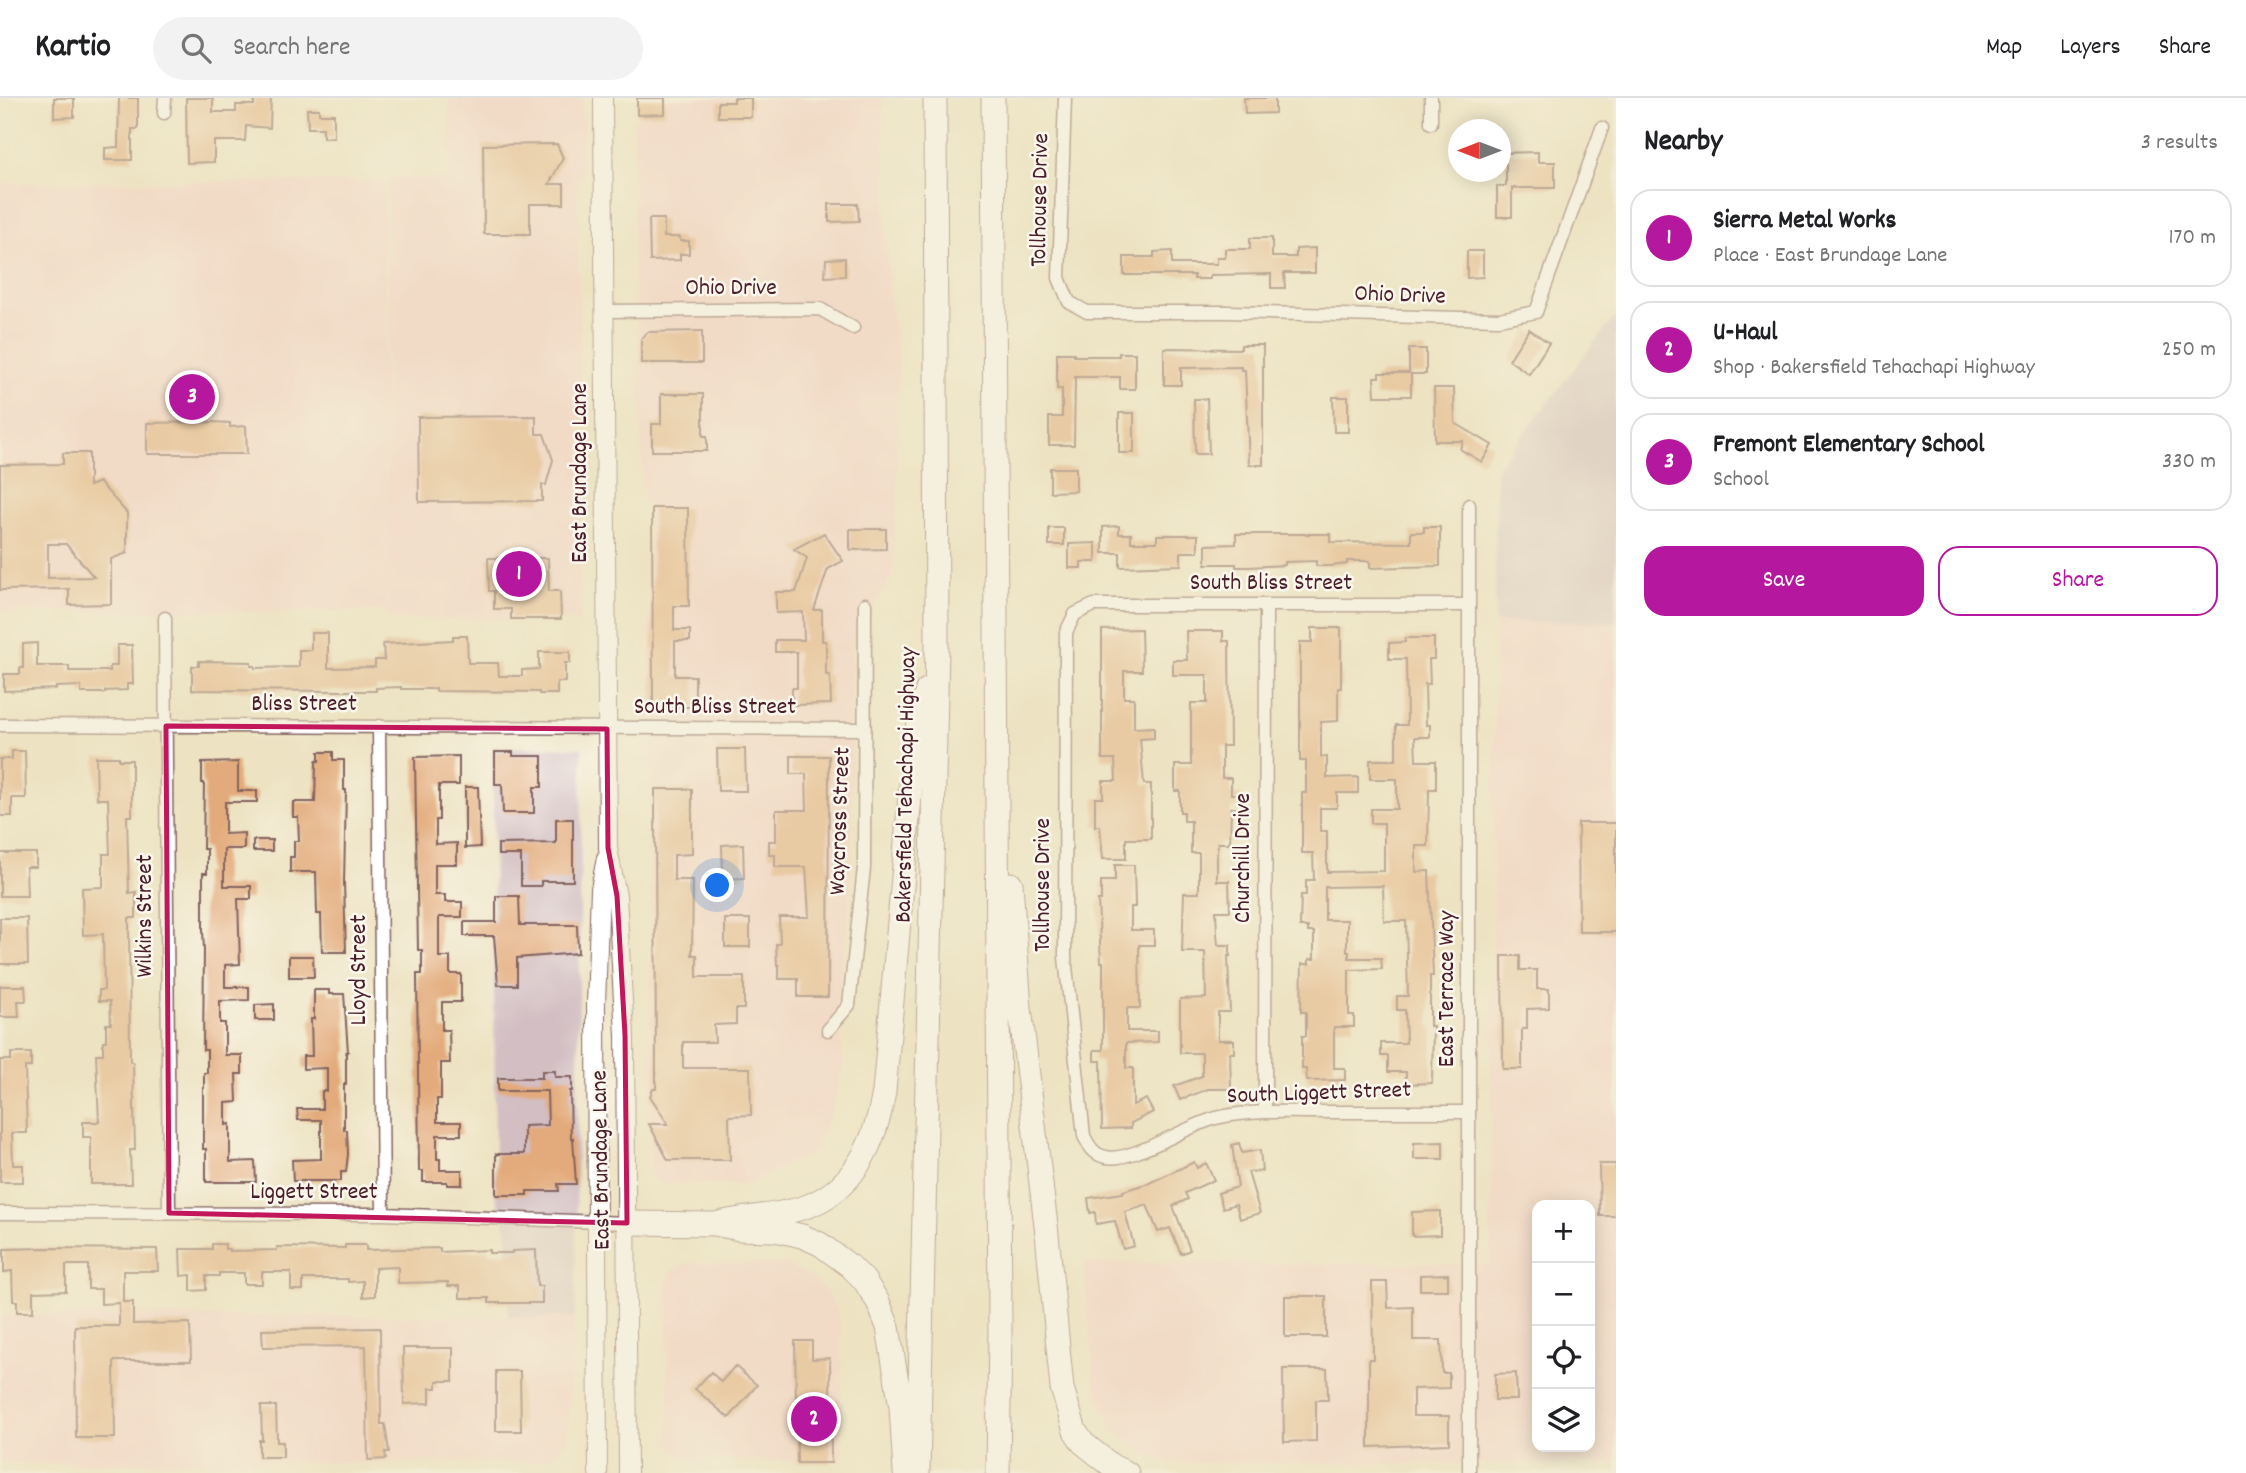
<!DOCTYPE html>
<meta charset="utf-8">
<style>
:root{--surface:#fff;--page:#f2f2f2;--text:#202124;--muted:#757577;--line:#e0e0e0;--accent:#b5179e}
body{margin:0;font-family:Dekko,sans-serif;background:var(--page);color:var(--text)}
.controls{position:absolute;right:21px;bottom:21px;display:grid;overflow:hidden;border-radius:14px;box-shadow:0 4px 18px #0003}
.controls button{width:63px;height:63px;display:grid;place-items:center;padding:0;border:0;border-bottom:2px solid var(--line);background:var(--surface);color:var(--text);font:35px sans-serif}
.compass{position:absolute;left:1448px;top:21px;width:63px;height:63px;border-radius:50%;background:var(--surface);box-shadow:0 4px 18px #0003;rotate:270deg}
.you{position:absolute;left:718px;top:788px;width:24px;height:24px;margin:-18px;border:5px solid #fff;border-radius:50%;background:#1a73e8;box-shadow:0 0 0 10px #1a73e833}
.badge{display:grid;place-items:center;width:46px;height:46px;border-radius:50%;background:var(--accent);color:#fff;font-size:23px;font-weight:700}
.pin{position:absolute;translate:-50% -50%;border:4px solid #fff;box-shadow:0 2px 7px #0006}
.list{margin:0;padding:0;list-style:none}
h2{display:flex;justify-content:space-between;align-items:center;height:91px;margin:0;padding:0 28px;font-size:30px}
h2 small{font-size:23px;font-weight:400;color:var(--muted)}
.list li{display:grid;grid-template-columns:46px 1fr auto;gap:21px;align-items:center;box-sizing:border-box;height:98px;margin:0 14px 14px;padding:0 14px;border:2px solid var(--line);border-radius:21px}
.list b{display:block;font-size:26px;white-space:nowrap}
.list p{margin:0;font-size:23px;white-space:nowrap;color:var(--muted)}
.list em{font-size:23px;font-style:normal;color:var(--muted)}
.actions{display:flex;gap:14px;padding:21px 28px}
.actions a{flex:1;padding:16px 0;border:2px solid var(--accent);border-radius:21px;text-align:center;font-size:24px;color:var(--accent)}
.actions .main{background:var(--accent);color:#fff}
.icon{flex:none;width:38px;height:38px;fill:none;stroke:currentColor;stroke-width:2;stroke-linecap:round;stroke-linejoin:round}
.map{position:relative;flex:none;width:1616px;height:1375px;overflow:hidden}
header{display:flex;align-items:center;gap:42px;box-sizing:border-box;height:98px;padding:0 35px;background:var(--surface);border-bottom:2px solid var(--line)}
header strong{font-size:33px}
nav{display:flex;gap:38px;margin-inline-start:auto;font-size:24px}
.search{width:490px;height:63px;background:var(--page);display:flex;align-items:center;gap:18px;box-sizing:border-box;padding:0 24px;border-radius:38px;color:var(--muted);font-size:26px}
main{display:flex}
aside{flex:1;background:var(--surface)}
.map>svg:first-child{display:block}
.built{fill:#f7d0cc;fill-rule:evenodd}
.industrial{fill:#d2bec3}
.building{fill:#e3ab7b;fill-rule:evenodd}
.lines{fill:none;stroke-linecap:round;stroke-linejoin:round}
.street-casing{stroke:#836460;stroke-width:15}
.secondary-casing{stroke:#836460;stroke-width:20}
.highway-casing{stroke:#836460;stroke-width:25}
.street{stroke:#fff;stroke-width:12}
.secondary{stroke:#fff;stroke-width:18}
.highway{stroke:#fff;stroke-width:23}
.marked{fill:none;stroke:#c2185b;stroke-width:5;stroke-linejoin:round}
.labels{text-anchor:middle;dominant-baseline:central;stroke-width:5;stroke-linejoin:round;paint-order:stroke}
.street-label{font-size:24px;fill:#4a1f2b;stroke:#fbf7ec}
</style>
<header>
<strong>Kartio</strong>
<div class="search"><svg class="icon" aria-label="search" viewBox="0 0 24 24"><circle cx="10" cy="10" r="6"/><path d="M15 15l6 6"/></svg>Search here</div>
<nav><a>Map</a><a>Layers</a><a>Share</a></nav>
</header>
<main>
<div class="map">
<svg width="1616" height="1375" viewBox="0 0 1616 1375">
<rect width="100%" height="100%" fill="#fbf7ec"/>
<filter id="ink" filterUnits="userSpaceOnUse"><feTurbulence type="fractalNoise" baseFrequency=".0143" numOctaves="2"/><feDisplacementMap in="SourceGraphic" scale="14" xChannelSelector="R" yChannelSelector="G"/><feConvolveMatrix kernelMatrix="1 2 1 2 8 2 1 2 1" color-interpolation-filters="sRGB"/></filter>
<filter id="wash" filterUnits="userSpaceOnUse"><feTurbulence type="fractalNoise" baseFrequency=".00686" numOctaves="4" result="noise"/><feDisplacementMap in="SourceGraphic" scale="28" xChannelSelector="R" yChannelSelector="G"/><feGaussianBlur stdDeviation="1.57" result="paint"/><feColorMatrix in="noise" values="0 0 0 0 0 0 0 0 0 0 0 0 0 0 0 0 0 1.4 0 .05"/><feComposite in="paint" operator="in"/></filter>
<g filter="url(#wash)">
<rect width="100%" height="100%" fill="#ede3c3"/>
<!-- built -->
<path class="built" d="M449 0H583V81H578L582 403 580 522 386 521 388 80H450Z
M639 0H883L889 194 899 259 897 405 893 479 852 543 851 793 838 903 844 966 832 1014 814 1054 750 1086H661L650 1076V405L643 404 638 236 633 181V22H639Z
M384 83 386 513 0 514V85Z
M1495 524H1616V1366L1169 1365 1146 1356 1121 1338 1101 1307 1095 1286 1083 1165 1490 1166ZM1537 1107H1590V1349H1537Z
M693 1164 785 1166 814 1180 828 1195 838 1213 842 1233V1364L689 1363 672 1353 669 1341 666 1187 672 1174 679 1167Z
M0 1217 575 1219 567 1341 555 1358 536 1364 0 1365Z"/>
<!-- industrial -->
<path class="industrial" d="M1616 217V524H1495L1496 371Z
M493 649 582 650 575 1219H508L507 1132 495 1096Z"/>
<g id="blocks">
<!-- building -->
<path class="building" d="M54 0H74V19L54 20Z
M119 0H138V31H132V62H105V50L118 49Z
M186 0H213V14H236V7H254V0H271L270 30 246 28 245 43H214V64L187 65Z
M637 0H665V16L637 17Z
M734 0H751V19H718V4H734Z
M1244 0H1275V15L1245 16Z
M307 11H319V16H334V39L323 40V30H308Z
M557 46 563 60 549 86H564V106H530V136H484L483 47Z
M1538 54V64H1555V90H1512V119H1497V88H1506V66H1501V55Z
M829 106H858L859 123 829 124Z
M649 121H664V139H680V143H689V156H680V162L650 163Z
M1250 140H1272V159H1296V151L1315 150V175H1284L1285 190H1271V176L1210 177V181H1194V177H1124V159H1154V154L1172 153V166H1217V160H1225V151H1250Z
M1467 153H1483V179L1467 180Z
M845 160V178L825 179 826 161Z
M1529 231 1549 245 1529 276 1509 262Z
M702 233V265H641V241L648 234Z
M1241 247H1263V367H1249L1245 272H1241V269L1181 270V287H1164V250L1241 251Z
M1409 251H1426V276H1411V298H1375L1374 279H1379V275H1409Z
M1057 255H1074V258H1119V255H1135V291H1120V279H1075L1074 347H1049V319H1062V291H1057Z
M1434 290H1454L1455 325 1492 347 1482 364 1460 351 1463 343H1435Z
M661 296H703V338H707V353H652V326H661Z
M1333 299H1348V334H1334Z
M1194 301H1207L1209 356H1195Z
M1119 315H1134V355H1119Z
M536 318V336H544L553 362 546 387H542V403L419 404 418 319Z
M213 324 230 325V329L246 328 247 356H147V325Z
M63 355H89V388L99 384 127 415V455L111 461V506L69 507V491L0 492V367L63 366ZM48 446H66L94 479 48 480Z
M1050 370H1076V393L1050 394Z
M652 410H688L689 508H674V532H690V543H675V578H695V609H653Z
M1119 428V436H1131V444H1157V437H1198V454H1181V467L1120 469V455H1103V429Z
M1424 429H1440V468L1370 470V463H1347V466L1331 468H1316V463L1285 464V467L1249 469H1236V466H1206V447L1236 446V436H1330V444L1411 445V434H1424Z
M1049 430H1064V447H1049Z
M850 431H886V451L850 452Z
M824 435 843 463 828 471 814 512H822V543H826V577H830L831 606 792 607V590H797V554H775V542H804L803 514 776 515V494H796L807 460 794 451Z
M1096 445V464H1081V470H1069V446Z
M488 460H548L549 493H560L561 521H511V511H494V493H489Z
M1312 530H1341V590H1338V623L1321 624V659H1327V680L1358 679V695H1337V710H1320V733H1327V774L1384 773V725H1371V711H1397V681H1370V662H1396V627H1407L1406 561H1389V545L1405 544V540H1434V561H1429L1430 586H1425L1426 627H1430V639H1415L1416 663H1436V691H1429L1428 748H1416V774L1429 773 1433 878H1430V928H1433L1432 985 1406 986V974H1388V958H1381V945H1406L1405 912H1397V898H1408L1406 823H1384L1383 788 1325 789V822H1347V854H1349V860H1381L1382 871 1349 872V917H1354V929H1334V970H1345V982L1307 983 1306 971H1302V938H1306V914H1301L1302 866H1309V861H1314V834H1308V829H1300L1301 797H1306V782H1314L1313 755H1302V695H1306V663H1300V544H1312Z
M1141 531 1142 573H1124V600H1134V630L1154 629V640L1140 641 1144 686H1151V741H1126V761H1103L1100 728H1095V700H1103V683H1116L1115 661H1102V532Z
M1186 533H1223V543H1229L1230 648H1222V680H1231V696H1242V710H1231L1230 745H1218L1217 754V783H1229L1230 813H1216L1217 836 1218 847H1230V858H1228L1230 914H1218V942H1234V955H1230L1231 991H1208L1180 1002 1174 988 1202 978V955H1180V901L1206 900 1205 854H1182L1184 795H1199V755H1191V723H1184V714H1180V693H1175V667H1191V605H1207V577H1173V562H1187Z
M311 535H328V570L375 569V562H384L383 546 453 542V538H467L468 565H498L499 578H522V572L539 571V554H570V565H565V584H557V596H539V594L436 593V591H401V589L376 590V593H338L192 592V568H199V563L251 564V568H255V570L299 569V552H311Z
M37 545V568H69V573H110V568H117V547H132L133 586H127V592L105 593V595H81V588L56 589V591L4 593V576H20V570H23V546Z
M717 651H745L746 693H718Z
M12 653H25L26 700H12V718H0V661H12Z
M319 654H333V662H344V692H346L344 785 346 854H322L321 816H317L316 774H290V759H294V743H299L298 719H293V704H315L316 663H319Z
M495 654H513V658H542V689H534V715H503L502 686H495Z
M459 658V687H439V722H436V746L457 745V766H435V797H445V804H462V819H439V859H450V876H461V904H442V932H449L450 965H441V1001H437V1024H461V1037H437V1061H440V1072H462V1087H447V1084H423V1073H419L417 876H422V852H418L415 659Z
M791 658H829L828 899H798V881H779V867H777L776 846H780L779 819H809L806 769H775V757H769V743H776V712H807L806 676H791Z
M96 659H119V662H132V718H127L129 795 136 794V820H129L130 964H133L135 1052H130L131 1086H91V1039H83V1024H99L96 956H103V943H106V926H111L110 903H99V892H104L103 836 83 837 82 790 103 789V756H110L108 701H97Z
M238 664V693H257V704H225V736L244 735V751H224V788H251V801H238L240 866 225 867V889H249V902L220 903V925H225V957H242V976H236L237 1004 226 1005V1027L230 1026V1064L255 1063 256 1084H206V1051H203V990H204V975H207V952H203L204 852 203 832V775H207V751H203L204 685H202V665Z
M465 689H478L480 749 465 750Z
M655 691H692V756L674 757V782H693L692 857H697V879H744V911H736V926L714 927 715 944H683V970H750L751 1017 729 1018 730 1062H668L649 1026H668L650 998 653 991H656Z
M556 721H573V783H541V788H521V757H498V746L556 745Z
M1578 725H1616V834H1579Z
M253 742H272V753H253Z
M743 746 744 780 723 781 722 747Z
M0 755H36V769H26L27 798H0Z
M1115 767H1134L1135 809H1131V832H1154V847H1139L1140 910H1127V933H1158V944L1126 945V970H1133V1007L1146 1001 1153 1014 1131 1025V1030L1102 1031 1101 963H1094V952H1103V864H1101L1098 802H1101V783H1115Z
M496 798H519L520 827H577L578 855 517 860V887H498L494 838H464V824H496Z
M0 820H27L28 866H0Z
M725 821H750V849H725Z
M289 858H313L314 879H289Z
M1502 858H1520V872H1537V891H1549V910L1527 911V931H1522V971H1503Z
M0 888H25L26 903H18L19 919H0Z
M314 892H329V896H344L348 954H346V986H344V1032H347L348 1056 346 1074H341V1083H293L292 1062 321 1061V1022H298L297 1011H322V993H327V970L303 971V958H312L311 921H314Z
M274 906V922H255V907Z
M11 955H31V969H25L27 1035H12L13 1067H23V1084H0V962H11Z
M542 973H555V979H572V993H570L571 1041 573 1040 576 1086H558L559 1093H527V1097H496V1056H524V1028L548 1027 547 993H498V980H542Z
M1443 1044V1061H1414V1045Z
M1239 1045 1242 1055 1260 1052 1262 1073 1248 1074 1260 1115 1240 1121 1236 1106 1223 1110 1218 1095 1238 1089 1232 1047Z
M1194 1064 1197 1070 1206 1065 1214 1082 1185 1095 1188 1101 1173 1108 1190 1152 1181 1156 1170 1130 1158 1134 1147 1107 1125 1114 1134 1148 1123 1151 1115 1123 1096 1126 1095 1114 1090 1115 1088 1100 1123 1095V1093L1149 1085Z
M1599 1066H1616V1118H1600Z
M1440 1113V1137L1412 1138V1114Z
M212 1146H225V1151H229V1153L277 1152V1149L345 1150V1147H366V1152L440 1150V1154L489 1152V1155H512V1153L536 1152 537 1188H542V1205H489V1200H460V1188H448V1184L398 1185V1169L375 1170V1198L363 1199V1183L348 1184V1181H303V1192H291V1174H262V1186H244V1175H219V1178H206V1192L191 1193V1177L181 1178 180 1151H212Z
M44 1150 157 1151 158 1173H123V1204H133V1226L190 1225 191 1263H114L115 1340H76L75 1228H119V1205L101 1206V1191H88V1167H66V1193L33 1194V1214H17V1203H13L12 1173 4 1174V1151Z
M1448 1176V1192H1420V1177Z
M1372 1184H1387L1388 1210 1413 1209V1242H1441L1442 1275H1449V1290L1413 1291V1318H1449V1346L1369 1349V1261H1373Z
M1285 1198H1326V1239H1285Z
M380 1230 381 1326H385L389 1354H385L386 1361 368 1362 366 1248 263 1249 262 1232Z
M795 1243H812V1261L830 1260 831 1365H797Z
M403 1250H453V1283H437V1290H430V1305L404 1306Z
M735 1268 757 1287 729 1320 695 1291 711 1274 721 1284Z
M1283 1271H1327L1328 1302H1316V1343L1284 1344Z
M496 1273H520L521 1333H496Z
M1516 1275 1517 1302H1495V1276Z
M261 1308H276L277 1344H283V1359H259V1342H262Z"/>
</g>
</g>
<g filter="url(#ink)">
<use href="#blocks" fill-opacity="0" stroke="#836460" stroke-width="2"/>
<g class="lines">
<!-- street casing -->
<g class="street-casing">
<path id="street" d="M1065 0 1059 180 1069 204 1087 214H1227L1499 221 1536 214 1602 30
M164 15 165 0
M1431 25V0
M605 213 820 211 853 230
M165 520 169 1115
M0 627 865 631
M379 628 383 1116
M828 932 849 907 864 770 865 506
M1265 1014 1266 507
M1469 1014C1420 1014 1372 1014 1323 1014 1288 1014 1251 1012 1216 1020 1188 1027 1131 1065 1106 1059 1094 1057 1089 1048 1084 1038L1065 859 1066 534 1075 516 1094 507H1469
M0 1115 383 1116 627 1125
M1469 1375V407"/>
</g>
<!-- secondary casing -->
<g class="secondary-casing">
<path id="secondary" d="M603 0 608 750 617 798 625 937 628 1375
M598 1375 596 907 600 791 606 760"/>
</g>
<!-- highway casing -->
<g class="highway-casing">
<path id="highway" d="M993 0 1000 1233 998 1375
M1011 786 1020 910 1047 1136 1062 1290 1075 1333 1083 1345 1112 1368 1127 1375
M627 1125 715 1126 739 1131 776 1132 802 1138 820 1146 850 1168 864 1182 878 1204 888 1229 901 1309 905 1375
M715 1126C741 1119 768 1119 795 1112 852 1098 875 1047 884 994L915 642 927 592
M918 1375 937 551 935 0"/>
</g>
<!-- street -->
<use href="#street" class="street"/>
<!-- secondary -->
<use href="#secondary" class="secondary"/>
<!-- highway -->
<use href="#highway" class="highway"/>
</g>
</g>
<!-- marked area -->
<path d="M0 0H1616V1375H0ZM166 628 607 631 608 750 617 798 625 937 627 1125 169 1115Z" fill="#ede3c3" fill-opacity=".55" fill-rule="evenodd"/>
<path class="marked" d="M166 628 607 631 608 750 617 798 625 937 627 1125 169 1115Z"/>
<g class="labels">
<!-- street labels -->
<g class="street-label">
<text transform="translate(1041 102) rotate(-89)">Tollhouse Drive</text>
<text x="731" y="191">Ohio Drive</text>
<text transform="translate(1400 198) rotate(2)">Ohio Drive</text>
<text transform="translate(581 375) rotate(-90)">East Brundage Lane</text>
<text x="1271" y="486">South Bliss Street</text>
<text x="304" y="607">Bliss Street</text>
<text x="715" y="610">South Bliss Street</text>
<text transform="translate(907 687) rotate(-89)">Bakersfield Tehachapi Highway</text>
<text transform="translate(841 723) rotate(-88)">Waycross Street</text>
<text transform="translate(1244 760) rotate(-90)">Churchill Drive</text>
<text transform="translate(1044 787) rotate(-90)">Tollhouse Drive</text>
<text transform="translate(146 818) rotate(-90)">Wilkins Street</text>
<text transform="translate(360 872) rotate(-90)">Lloyd Street</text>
<text transform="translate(1448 891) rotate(-90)">East Terrace Way</text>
<text transform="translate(1319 996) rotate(-2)">South Liggett Street</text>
<text transform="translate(602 1062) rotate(-91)">East Brundage Lane</text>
<text x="314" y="1095">Liggett Street</text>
</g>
</g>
</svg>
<div class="controls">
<button>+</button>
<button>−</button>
<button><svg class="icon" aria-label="locate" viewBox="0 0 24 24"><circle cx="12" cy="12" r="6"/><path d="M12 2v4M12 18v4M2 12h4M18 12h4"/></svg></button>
<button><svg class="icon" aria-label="layers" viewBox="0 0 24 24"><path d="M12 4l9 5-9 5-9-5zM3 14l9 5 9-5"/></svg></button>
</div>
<svg class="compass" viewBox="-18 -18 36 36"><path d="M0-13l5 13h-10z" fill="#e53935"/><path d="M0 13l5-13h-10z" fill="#757577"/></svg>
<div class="you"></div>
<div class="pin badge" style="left:519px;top:476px">1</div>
<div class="pin badge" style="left:814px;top:1321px">2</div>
<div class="pin badge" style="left:192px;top:299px">3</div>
</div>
<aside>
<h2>Nearby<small>3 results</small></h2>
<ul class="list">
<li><span class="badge">1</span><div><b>Sierra Metal Works</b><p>Place · East Brundage Lane</p></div><em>170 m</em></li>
<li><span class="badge">2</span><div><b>U-Haul</b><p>Shop · Bakersfield Tehachapi Highway</p></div><em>250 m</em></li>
<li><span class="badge">3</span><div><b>Fremont Elementary School</b><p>School</p></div><em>330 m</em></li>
</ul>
<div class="actions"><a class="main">Save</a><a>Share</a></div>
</aside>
</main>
